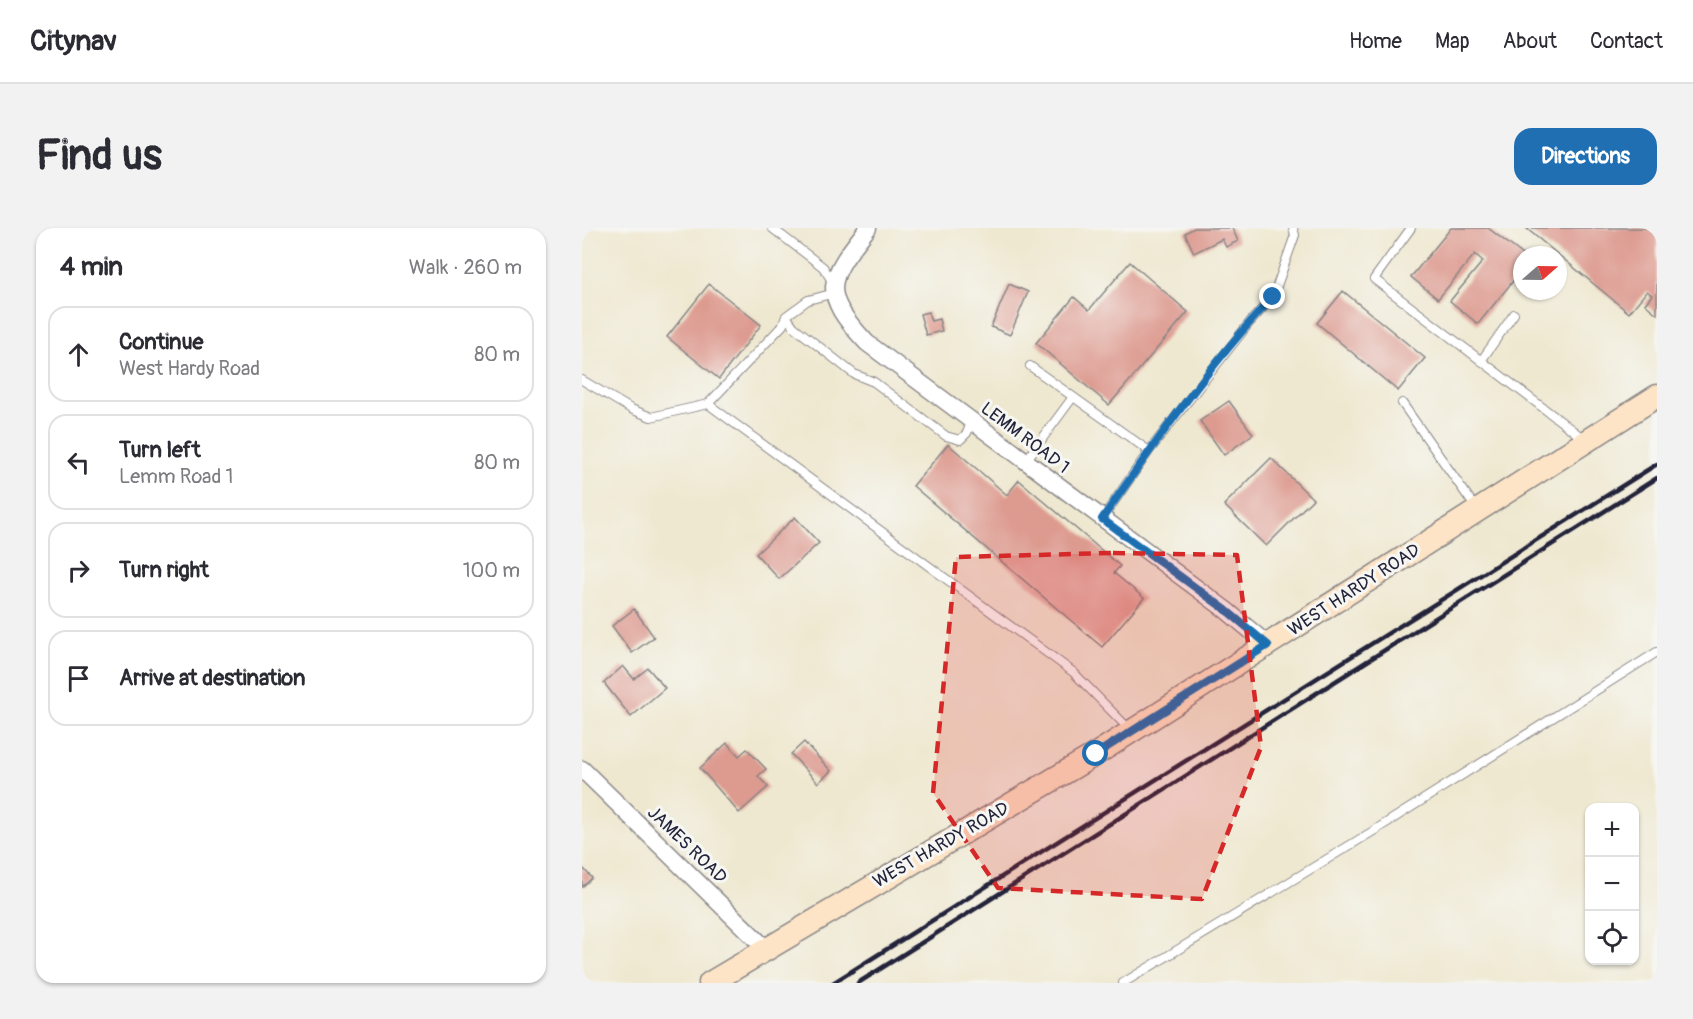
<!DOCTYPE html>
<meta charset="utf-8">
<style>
:root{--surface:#fff;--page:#f2f2f3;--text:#2b2b33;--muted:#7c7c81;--line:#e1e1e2;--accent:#1f6fb2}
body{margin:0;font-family:Pangolin,sans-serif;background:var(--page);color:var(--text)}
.controls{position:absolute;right:18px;bottom:18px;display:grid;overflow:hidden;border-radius:12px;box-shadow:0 2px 4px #0004}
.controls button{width:54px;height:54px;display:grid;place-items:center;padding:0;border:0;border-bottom:2px solid var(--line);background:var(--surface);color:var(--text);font:30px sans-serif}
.compass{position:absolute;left:931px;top:18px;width:54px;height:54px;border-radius:50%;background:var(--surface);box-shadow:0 2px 4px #0004;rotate:70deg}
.stop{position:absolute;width:18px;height:18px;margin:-14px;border:4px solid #1f6fb2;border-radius:50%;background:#fff}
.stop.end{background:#1f6fb2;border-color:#fff;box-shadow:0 2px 6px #0008}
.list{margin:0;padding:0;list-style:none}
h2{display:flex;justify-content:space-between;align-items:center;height:78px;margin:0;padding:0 24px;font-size:26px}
h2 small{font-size:20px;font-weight:400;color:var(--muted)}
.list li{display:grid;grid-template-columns:39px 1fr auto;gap:18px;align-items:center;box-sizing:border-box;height:96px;margin:0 12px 12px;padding:0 12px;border:2px solid var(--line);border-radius:18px}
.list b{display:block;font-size:22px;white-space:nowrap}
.list p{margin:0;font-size:20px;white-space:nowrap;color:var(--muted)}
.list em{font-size:20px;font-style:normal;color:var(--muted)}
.icon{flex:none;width:33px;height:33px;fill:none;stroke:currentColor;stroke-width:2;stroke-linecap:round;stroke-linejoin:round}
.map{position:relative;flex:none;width:1075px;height:755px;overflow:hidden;border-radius:18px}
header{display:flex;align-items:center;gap:36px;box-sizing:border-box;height:84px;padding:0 30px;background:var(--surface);border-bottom:2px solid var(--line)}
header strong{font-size:28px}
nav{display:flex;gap:33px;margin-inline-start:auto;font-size:21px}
.intro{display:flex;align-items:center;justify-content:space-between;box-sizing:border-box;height:144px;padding:0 36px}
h1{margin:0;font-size:42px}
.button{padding:15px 27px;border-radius:18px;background:var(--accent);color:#fff;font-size:21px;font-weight:700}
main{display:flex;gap:36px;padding:0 36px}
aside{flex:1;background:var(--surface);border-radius:18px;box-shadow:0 2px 4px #0004}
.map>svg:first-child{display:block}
.building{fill:#dd9a8f}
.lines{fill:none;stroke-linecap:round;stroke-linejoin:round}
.service-casing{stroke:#888586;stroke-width:10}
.minor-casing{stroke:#888586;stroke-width:19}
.secondary-casing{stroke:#888586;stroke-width:25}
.service{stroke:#fff;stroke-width:8}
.minor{stroke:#fff;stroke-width:16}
.secondary{stroke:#fee4c6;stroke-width:22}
.rail{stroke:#22223b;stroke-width:4.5}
.route{stroke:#1f6fb2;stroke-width:8}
.marked{fill:#d62828;fill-opacity:0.2;stroke:#d62828;stroke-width:4.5;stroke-dasharray:12 8;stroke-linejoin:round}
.labels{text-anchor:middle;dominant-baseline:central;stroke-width:6;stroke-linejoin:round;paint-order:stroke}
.street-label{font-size:18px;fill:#22223b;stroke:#f6f6f2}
</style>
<header>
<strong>Citynav</strong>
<nav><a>Home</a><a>Map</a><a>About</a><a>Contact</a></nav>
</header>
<div class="intro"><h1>Find us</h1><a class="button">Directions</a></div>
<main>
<aside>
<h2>4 min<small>Walk · 260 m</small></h2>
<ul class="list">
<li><svg class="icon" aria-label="ahead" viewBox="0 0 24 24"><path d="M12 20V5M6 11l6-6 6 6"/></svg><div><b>Continue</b><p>West Hardy Road</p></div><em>80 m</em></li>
<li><svg class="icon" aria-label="left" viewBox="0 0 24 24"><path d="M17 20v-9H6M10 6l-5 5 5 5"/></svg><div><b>Turn left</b><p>Lemm Road 1</p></div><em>80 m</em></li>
<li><svg class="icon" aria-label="right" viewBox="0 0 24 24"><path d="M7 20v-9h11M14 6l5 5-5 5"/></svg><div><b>Turn right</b></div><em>100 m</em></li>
<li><svg class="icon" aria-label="arrive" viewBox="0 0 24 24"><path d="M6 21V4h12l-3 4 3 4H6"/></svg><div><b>Arrive at destination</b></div></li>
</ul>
</aside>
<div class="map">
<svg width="1075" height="755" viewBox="0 0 1075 755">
<rect width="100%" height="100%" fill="#f6f6f2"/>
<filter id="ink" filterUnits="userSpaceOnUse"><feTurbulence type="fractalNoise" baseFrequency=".0167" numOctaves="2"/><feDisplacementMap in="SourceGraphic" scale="12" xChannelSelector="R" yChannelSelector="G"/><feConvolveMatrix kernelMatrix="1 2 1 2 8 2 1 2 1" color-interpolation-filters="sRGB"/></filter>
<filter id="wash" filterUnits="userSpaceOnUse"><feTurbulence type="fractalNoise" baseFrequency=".008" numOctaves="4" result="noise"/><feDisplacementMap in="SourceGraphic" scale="24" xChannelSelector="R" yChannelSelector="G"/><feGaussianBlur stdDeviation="1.35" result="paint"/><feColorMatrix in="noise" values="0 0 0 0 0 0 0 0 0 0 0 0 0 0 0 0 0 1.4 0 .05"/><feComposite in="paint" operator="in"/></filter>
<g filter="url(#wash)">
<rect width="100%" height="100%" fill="#efe8d0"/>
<g id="blocks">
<!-- building -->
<path class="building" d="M612 0H650L656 13 644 19 640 11 612 25 603 5Z
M869 0H906L940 26V42L896 96 868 73 901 33 893 26 856 71 829 49Z
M944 0H1075V86L1063 76 1070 67 1065 63 1047 85Z
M548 34 606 84 527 177 454 115 492 69 507 82Z
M127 56 179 97 137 151 85 109Z
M427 56 446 64 428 107 409 99Z
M761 63 843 130 816 163 735 95Z
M346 84 349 93 357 91 360 103 344 107 338 86Z
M647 173 671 206 642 227 618 193Z
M366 216 425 267 437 252 538 338 532 345 562 370 520 419 331 258Z
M689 230 731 271 684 318 642 277Z
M213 289 237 315 197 351 174 326Z
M52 381 72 409 50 425 30 398Z
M41 438 52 451 66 440 83 460 49 489 22 455Z
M222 514 249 543 236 555 209 526Z
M145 515 157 528 165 521 184 541 176 548 186 559 157 585 118 540Z
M0 639 10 650 0 659Z"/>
</g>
</g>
<g filter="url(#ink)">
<use href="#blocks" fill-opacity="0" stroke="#888586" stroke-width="1.5"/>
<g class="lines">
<!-- service casing -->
<g class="service-casing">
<path id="service" d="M190 0 241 39 252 56
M829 0 792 51 1002 211
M253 65 226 72 204 88 212 99 272 146 292 154 364 208 378 212 385 205 389 194
M899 133 932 86
M448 138 567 223
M0 152 49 181 69 189 126 176 201 97 204 88
M820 175 896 283
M126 176 491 444 549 503
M443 234 491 169
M520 291 567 223 668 94 691 69 713 7 711 0
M541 755 793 602 1075 424"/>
</g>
<!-- minor casing -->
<g class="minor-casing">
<path id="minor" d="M286 0C245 52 237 64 285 115L644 382 686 417
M0 541 183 720"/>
</g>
<!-- secondary casing -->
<g class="secondary-casing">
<path id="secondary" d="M128 755 514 526 1075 168"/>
</g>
<!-- service -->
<use href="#service" class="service"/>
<!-- minor -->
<use href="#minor" class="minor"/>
<!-- secondary -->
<use href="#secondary" class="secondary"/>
<!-- rail -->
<path class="rail" d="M251 755 1075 236
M276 755 1075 250"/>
</g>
</g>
<g class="lines" filter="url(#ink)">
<!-- route -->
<path class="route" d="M514 526 686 417 644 382 520 291C573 215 627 137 691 69"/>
</g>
<!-- marked area -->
<path class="marked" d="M531 325 655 327 679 519 620 671 416 660 351 565 374 329Z"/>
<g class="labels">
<!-- street labels -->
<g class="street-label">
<text transform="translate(443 210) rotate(37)">LEMM ROAD 1</text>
<text transform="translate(772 362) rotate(-33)">WEST HARDY ROAD</text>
<text transform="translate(105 617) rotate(44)">JAMES ROAD</text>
<text transform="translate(359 617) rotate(-30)">WEST HARDY ROAD</text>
</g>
</g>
</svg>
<div class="controls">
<button>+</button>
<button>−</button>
<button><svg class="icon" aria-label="locate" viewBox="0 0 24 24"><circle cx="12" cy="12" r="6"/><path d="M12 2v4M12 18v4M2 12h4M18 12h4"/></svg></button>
</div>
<svg class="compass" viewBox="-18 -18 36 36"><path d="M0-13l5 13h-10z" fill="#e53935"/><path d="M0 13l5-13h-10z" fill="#7c7c81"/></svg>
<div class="stop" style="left:514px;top:526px"></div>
<div class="stop end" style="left:691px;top:69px"></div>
</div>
</main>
